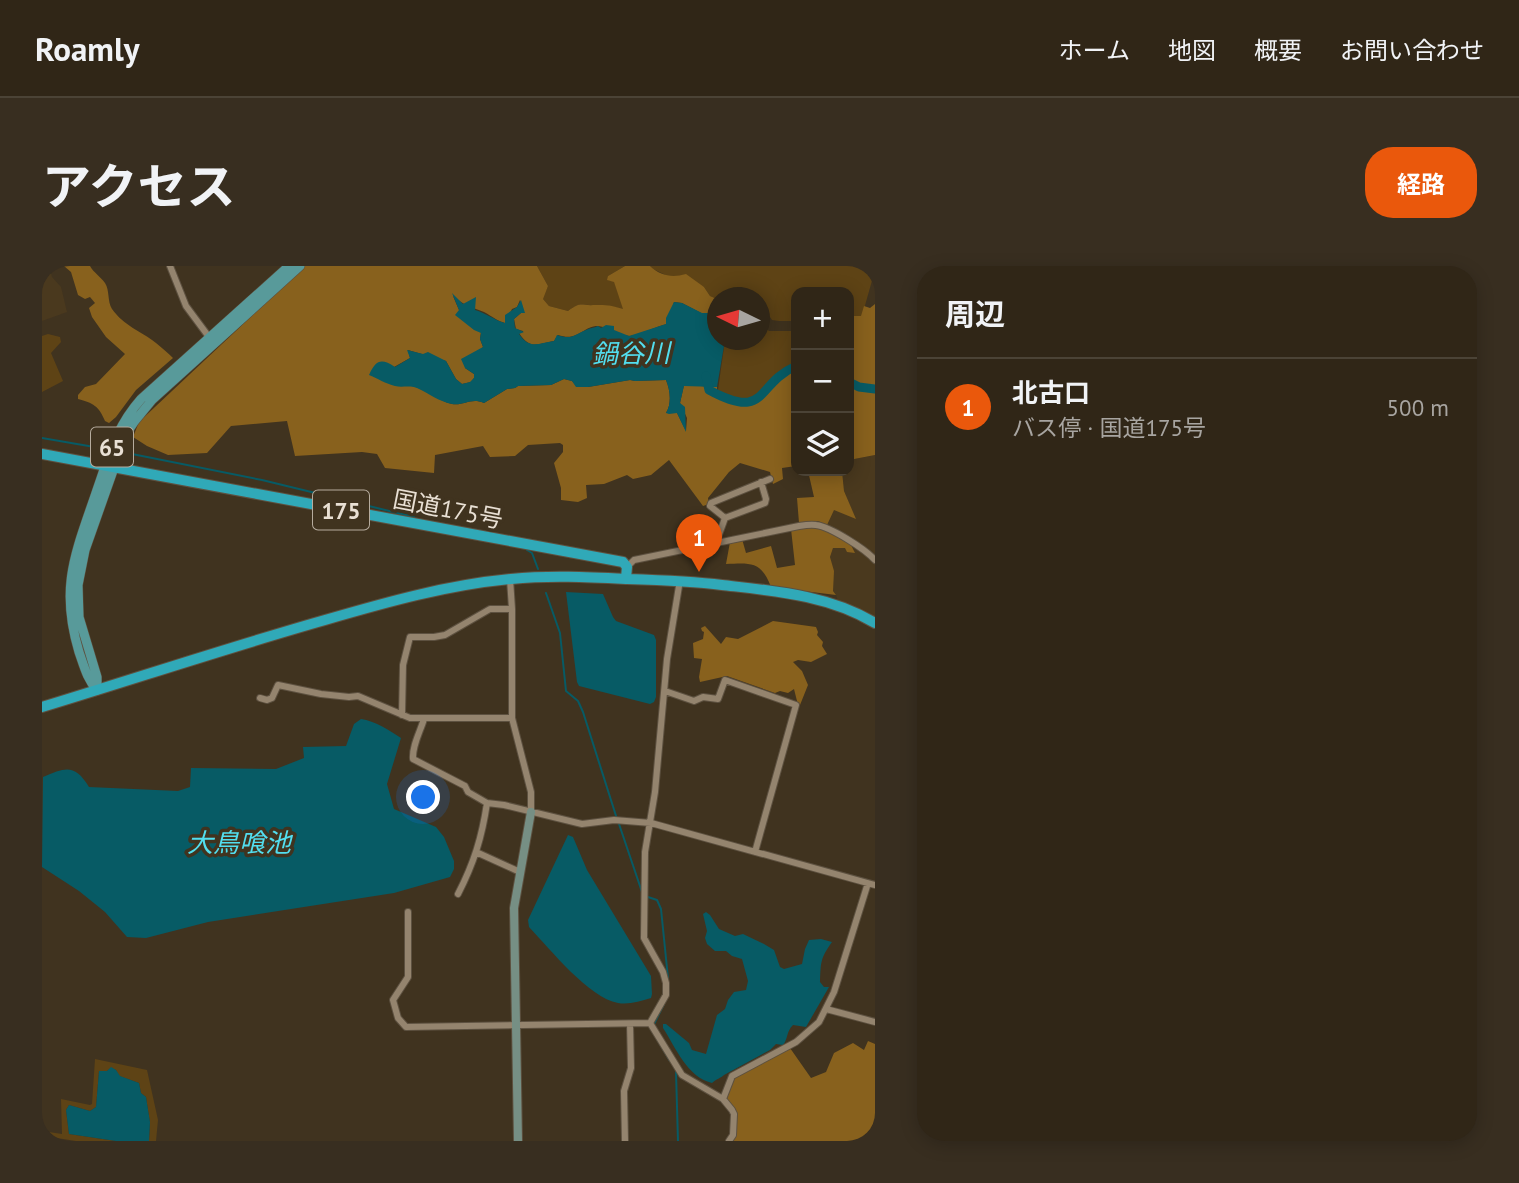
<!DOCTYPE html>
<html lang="ja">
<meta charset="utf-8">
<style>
:root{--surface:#302617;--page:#382e20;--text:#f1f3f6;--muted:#a8a5a1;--line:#4b4336;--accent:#ea580c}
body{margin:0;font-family:"PT Sans","Noto Sans JP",sans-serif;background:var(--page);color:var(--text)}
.controls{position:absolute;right:21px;top:21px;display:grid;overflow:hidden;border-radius:14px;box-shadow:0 4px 18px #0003}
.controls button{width:63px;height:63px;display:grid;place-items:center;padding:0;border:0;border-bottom:2px solid var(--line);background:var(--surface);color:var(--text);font:35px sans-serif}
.compass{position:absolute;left:665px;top:21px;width:63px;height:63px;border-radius:50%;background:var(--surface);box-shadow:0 4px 18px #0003;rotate:275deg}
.you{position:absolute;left:382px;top:532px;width:24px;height:24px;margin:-18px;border:5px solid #fff;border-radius:50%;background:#1a73e8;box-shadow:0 0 0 10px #1a73e833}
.badge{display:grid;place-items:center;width:46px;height:46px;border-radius:50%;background:var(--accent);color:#fff;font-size:23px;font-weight:700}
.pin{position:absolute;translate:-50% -58px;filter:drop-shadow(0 2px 4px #0008)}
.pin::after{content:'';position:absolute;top:37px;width:24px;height:21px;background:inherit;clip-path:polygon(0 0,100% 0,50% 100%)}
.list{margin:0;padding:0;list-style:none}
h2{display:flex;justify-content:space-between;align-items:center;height:91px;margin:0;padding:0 28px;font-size:30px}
h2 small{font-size:23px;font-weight:400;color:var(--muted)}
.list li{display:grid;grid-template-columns:46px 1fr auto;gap:21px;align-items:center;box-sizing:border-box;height:98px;padding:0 28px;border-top:2px solid var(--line)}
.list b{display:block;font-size:26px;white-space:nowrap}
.list p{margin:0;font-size:23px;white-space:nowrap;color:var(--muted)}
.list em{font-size:23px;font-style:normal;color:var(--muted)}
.icon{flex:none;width:38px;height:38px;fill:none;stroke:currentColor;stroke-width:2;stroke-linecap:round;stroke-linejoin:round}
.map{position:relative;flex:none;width:833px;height:875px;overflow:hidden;border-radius:28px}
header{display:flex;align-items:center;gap:42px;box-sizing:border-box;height:98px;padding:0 35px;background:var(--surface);border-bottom:2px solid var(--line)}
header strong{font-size:33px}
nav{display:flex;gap:38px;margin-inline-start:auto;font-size:24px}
.intro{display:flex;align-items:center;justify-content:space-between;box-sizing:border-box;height:168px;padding:0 42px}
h1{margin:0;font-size:49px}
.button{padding:18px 32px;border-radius:28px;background:var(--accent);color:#fff;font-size:24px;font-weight:700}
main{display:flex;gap:42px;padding:0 42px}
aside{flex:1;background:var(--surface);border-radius:28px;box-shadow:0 4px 18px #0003}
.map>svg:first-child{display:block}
.built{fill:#4a391e}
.green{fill:#5e4315}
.forest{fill:#88611d}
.water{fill:#075b65}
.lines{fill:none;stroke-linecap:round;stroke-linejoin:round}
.stream{stroke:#075b65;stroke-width:2}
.river{stroke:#075b65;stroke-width:9}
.street-casing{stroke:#5d5140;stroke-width:8}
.secondary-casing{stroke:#5d5140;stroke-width:10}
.primary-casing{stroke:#5d5140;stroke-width:10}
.highway-casing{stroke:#5d5140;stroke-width:12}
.street{stroke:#94846e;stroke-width:6}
.secondary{stroke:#768f84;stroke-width:8}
.primary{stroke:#589a9a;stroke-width:9}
.highway{stroke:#30a9b8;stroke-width:10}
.labels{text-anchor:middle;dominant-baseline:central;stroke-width:7;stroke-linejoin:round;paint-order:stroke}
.shield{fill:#40331f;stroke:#b6ac9e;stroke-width:2}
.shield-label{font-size:23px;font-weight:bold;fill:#e9e0d4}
.street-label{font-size:24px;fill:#e9e0d4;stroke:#40331f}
.water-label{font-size:26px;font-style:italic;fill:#52deef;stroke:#40331f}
</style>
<header>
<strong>Roamly</strong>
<nav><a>ホーム</a><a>地図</a><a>概要</a><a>お問い合わせ</a></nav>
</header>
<div class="intro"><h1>アクセス</h1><a class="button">経路</a></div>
<main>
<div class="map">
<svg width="833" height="875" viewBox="0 0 833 875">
<rect width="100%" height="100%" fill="#40331f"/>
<!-- built -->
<path class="built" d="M0 0H7L10 11 19 21 25 46 0 55Z
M833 189V351L796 335 794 329 791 325V305L788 291 791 282H804L812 287 782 262 792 243 813 252 802 225 800 205H807V194Z"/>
<!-- green -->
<path class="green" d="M495 0H583L566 10V14L572 15 582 44C570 40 565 39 553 39 539 40 541 35 526 45L507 40 500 32 506 20Z
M608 0H825L833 4 820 50H807V26H754V55H737L730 54 726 48 718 44V32H676L675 33 668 30 662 21 630 12 611 3Z
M718 56 727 65H754V77L750 82 754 96V103L744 108 715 136 706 139 675 131 683 74H718Z
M6 68 18 71 19 76 9 87 21 115 0 126V70Z
M53 793 105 804 116 854 114 875H107L108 857 104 831 99 827 97 817 77 810 74 804 69 802 65 805H57L54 841 48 845 27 839 24 844 27 868 74 875H34L2 870 0 871V865L20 868 19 833 48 839 50 838Z"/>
<!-- forest -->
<path class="forest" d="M22 0H48C52 7 58 10 63 17 68 25 65 35 70 43 82 60 99 65 114 77 120 82 126 87 131 92L94 124 74 151 67 157 63 155C57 140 51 137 36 133V129L43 121 54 118 83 88 64 71 50 51 47 42 53 37 48 31 43 33 36 29 29 6Z
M263 0H495L506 20 501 33 507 40 526 45C540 35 538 40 553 39 566 39 568 39 581 43L572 16 565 14 566 10 583 0H608C619 10 630 12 644 8L662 21 668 30 675 33V47H659L640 37 632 36 625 58C616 60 596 69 588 70 578 70 567 61 556 60 540 60 537 76 516 69L512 75C495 78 488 84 477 67L481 66V65L474 63 472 53 479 47H482L478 34 475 41 470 43 463 57C455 55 450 50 442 46 429 41 423 40 411 30L417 44 439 66 438 73 441 81 423 102 432 108V112L429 116 420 118 414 113 404 95 366 84 368 92 352 101 353 120C358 120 364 119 370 120 384 123 396 135 410 138 422 140 429 131 442 137L465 123 473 122 476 120 509 119 522 113 530 115 535 121H546L588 114 593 115 624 114C628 124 630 137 624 147H635L644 165 645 152 638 137 642 119 675 121V131L706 139 715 136 744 107 754 103V200L740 202 741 213 731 218 728 206 698 197 687 206 666 232 667 238 661 240 627 194 609 209 591 213 585 209 562 218 544 219 545 232 536 236 519 234V222L512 197 521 186V179L518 177 486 179 473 190 448 191 441 180 393 189 392 207 343 202 335 188 320 186 253 190 245 155 189 160 165 187 126 189 105 180 91 171 97 156Z
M833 38V189L807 194V50H819L822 40 828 42Z
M766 205H800L802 225 814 253 792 244 785 259 776 255 757 257 755 232 772 231Z
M777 260 808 277 813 287 805 286 803 282H791L788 291 792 305 791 325 794 329 729 321C719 295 709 297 684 298L688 276 700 273 704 287 729 280 735 302 753 299 749 263Z
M731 355 774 361 776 366 775 369 781 376 780 380 785 388 769 396 756 394 751 396 760 405 766 419 758 439H756L752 423 746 427 738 425 733 427 685 410 658 416 657 411 660 393 652 392 651 377 661 373 662 366 660 365 659 362 663 360 679 378 684 371 696 373Z
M826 775 833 778V875H690C700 860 693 846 684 832L692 811 748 782 769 812 784 806 792 787 811 777 822 784Z"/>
<!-- water -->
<path class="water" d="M410 27 421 38 434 31 433 44C444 47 452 54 463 57V49L475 41 479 34 483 47H479L472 53 473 62 482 66 477 68C488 84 496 77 512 75L515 69C530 74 532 69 544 64 548 62 552 62 556 60L559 62 564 59 572 60V64L587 70 624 58V52L632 36 640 37 660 47H675L676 74H683L675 121 642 120 638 137 643 141 644 166 635 147 627 148 624 147C630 137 628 124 624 114L593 115 588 114 546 121H534L530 115 522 113 509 119 476 120 473 122 465 123 442 137C429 131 422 140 410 138 398 136 386 127 375 122 367 119 360 122 353 120 344 118 335 112 327 109 334 94 339 92 353 101L368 92 365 84 381 88 386 86 404 95 414 113 420 118 428 116 432 112V108L423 102 419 93 441 81 438 73 439 67 432 64 413 49 417 44Z
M524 326 561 328 571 351 574 355 612 369 614 374V431L612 436 608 438 537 420 535 416Z
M319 453C333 455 347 464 359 472L345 518 352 543 394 561 402 571 412 595V603L408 611 352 627 166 656 104 672 85 671 63 646 37 625 0 601 1 511C24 501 33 498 47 521L136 525 148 521 149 502 234 503 262 492 261 481 304 480 312 458Z
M526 569 531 571 545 604 609 710 610 728 609 732C598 735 587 739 576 737 547 732 508 683 487 661L486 654Z
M664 646 668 649 677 663 693 670 701 668 722 678 732 684 738 701 742 703 760 698 763 683 767 674 779 673 790 676C778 693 779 696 778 716L782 721H787L764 761 751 759C744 766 746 773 741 779L734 778 728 784 682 809C679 812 674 813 670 817 645 811 634 782 621 762V758H624L647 777 650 784 664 788 675 749 683 743 686 734 692 726 704 724 706 715 700 693 690 690 684 685H673L665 678 663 672 665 665 661 648Z
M69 801 74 804 78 810 97 817 99 827 104 831 108 856 107 875H74L27 868 24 844 27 839 48 845 54 841 57 805H65Z"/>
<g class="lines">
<!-- stream -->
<path class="stream" d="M0 172 64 183
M80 186 220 214 372 251
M485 284 490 287 496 303
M504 327 518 367 524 425 536 435 541 446 575 553
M577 558 601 629
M606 631 615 634 619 643 626 712
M612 758 622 738
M608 761 628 795
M634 806 636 875"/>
<!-- river -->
<path class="river" d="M664 110 667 124C726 156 713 118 754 100
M807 116 817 121 833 123"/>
<!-- street casing -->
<g class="street-casing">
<path id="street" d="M128 0 144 40 167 71
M683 252 723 237 724 233 719 216
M674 277 683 252 668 240 669 237 728 213
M585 301 592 294 757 260C763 259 769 258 774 259 789 261 823 283 833 294
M468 313 470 343V452L489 526V546
M623 425 652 435 661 431 676 433 683 414 754 439 713 586
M218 432 225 434 230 432 236 419 279 428 307 431 316 430 368 452H470
M360 449 361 399 368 371H392L403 369 448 343H470
M382 453C378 466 370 480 371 493L423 520 426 526 445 537
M434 586 478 606
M416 628C432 597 440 571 445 537L462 539 540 558 572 554 609 557 833 619
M366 646V711L351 734 356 752 364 761 608 757
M784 743 833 756
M608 757 624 729V717L621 706 602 672 603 586 613 526 625 393 638 314
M608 757 640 809 681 833 690 844 692 848 691 869 687 875
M681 833 690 810 754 776 777 756 792 726 826 617
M583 875 582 825 589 802 588 758"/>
</g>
<!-- secondary casing -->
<g class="secondary-casing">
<path id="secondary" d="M476 875 472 642 489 546"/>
</g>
<!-- primary casing -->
<g class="primary-casing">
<path id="primary" d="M55 424C45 413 42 400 37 386 17 320 34 286 55 224 67 190 74 161 99 133L247 0
M55 424V411L37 351 36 319 43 284 84 168 92 156 110 134 258 0"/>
</g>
<!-- highway casing -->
<g class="highway-casing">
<path id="highway" d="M0 188 581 296 585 301 584 312
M0 441C95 412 188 381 283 354 345 336 405 319 469 313 508 309 546 311 585 313 617 314 649 315 680 319 733 325 787 329 833 357"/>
</g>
<!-- street -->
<use href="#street" class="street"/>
<!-- secondary -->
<use href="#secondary" class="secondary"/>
<!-- primary -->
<use href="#primary" class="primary"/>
<!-- highway -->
<use href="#highway" class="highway"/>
</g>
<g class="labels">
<!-- shield labels -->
<g class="shield">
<rect x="49" y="161.5" width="42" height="39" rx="5"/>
<rect x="271" y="224.5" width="56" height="39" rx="5"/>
</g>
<g class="shield-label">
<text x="70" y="181">65</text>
<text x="299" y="244">175</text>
</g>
<!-- street labels -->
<g class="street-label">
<text transform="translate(406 243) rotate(11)">国道175号</text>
</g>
<!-- water labels -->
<g class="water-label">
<text transform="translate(589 87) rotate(-1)">鍋谷川</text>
<text x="197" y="576">大鳥喰池</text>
</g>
</g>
</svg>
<div class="controls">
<button>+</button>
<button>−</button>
<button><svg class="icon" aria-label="layers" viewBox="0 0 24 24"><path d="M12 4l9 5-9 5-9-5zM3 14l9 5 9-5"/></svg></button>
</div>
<svg class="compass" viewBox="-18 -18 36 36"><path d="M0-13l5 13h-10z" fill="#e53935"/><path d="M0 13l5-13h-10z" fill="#a8a5a1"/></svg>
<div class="you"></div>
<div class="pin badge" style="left:657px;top:306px">1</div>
</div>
<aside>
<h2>周辺<small></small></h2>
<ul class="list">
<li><span class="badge">1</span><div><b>北古口</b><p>バス停 · 国道175号</p></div><em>500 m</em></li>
</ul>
</aside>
</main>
